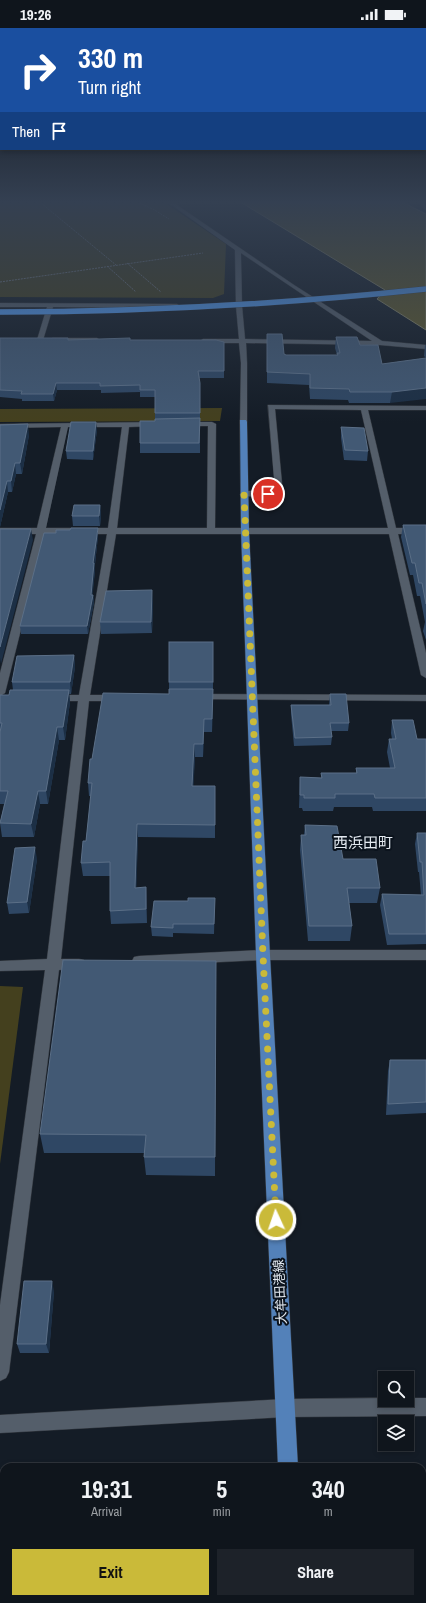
<!DOCTYPE html>
<meta charset="utf-8">
<style>
:root{--surface:#0f151c;--page:#1d2229;--text:#f1f3f6;--muted:#9b9fa3;--line:#2f343b;--accent:#caba39}
body{margin:0;font-family:"Archivo Narrow","Noto Sans JP",sans-serif;background:var(--page);color:var(--text);height:100vh;display:flex;flex-direction:column;font-size:15px;white-space:nowrap}
*{box-sizing:border-box;margin:0}
p{font-size:13px;color:var(--muted)}
.icon{flex:none;width:22px;height:22px;fill:none;stroke:currentColor;stroke-width:2;stroke-linecap:round;stroke-linejoin:round}
.map{position:relative;flex:1;overflow:hidden}
.side{position:absolute;left:0px;top:1435px;width:426px;height:140px;display:flex;flex-direction:column;background:var(--surface);border-radius:12px 12px 0 0;box-shadow:0 2px 6px #0003,0 0 0 1px var(--line)}
.side>*{flex:none}
.top-card{position:absolute;left:0px;top:0px;width:426px;height:122px;box-shadow:0 2px 6px #0003,0 0 0 1px var(--line);background:#1a4fa0;color:#fff;overflow:hidden}
.controls{position:absolute;left:378px;top:1343px;display:grid;gap:8px}
.controls a{display:grid;place-items:center;width:36px;height:36px;border-radius:0px;background:var(--surface);box-shadow:0 2px 6px #0003,0 0 0 1px var(--line);font-size:20px}
.pin{position:absolute;display:grid;place-items:center;width:34px;height:34px;color:#fff;margin:-17px;border:2px solid #fff;border-radius:50%;box-shadow:0 1px 4px #0007}
.me{position:absolute;width:44px;margin:-22px;rotate:357deg;stroke-linejoin:round;filter:drop-shadow(0 0 3px #0008)}
.turn{display:flex;align-items:center;gap:14px;height:84px;padding:0 12px;font-size:18px}
.turn .icon{width:52px;height:52px;stroke-width:2.5}
.turn b{display:block;font-size:28px;line-height:34px}
.then{display:flex;align-items:center;height:38px;padding:0 12px;background:#0003;gap:8px;font-size:15px}
.eta{display:flex;justify-content:space-evenly;align-items:center;height:68px;text-align:center}
.eta b{font-size:24px;font-weight:800;line-height:28px}
.primary-button{display:flex;gap:8px;margin-top:auto;padding:8px 12px}
.primary-button a{flex:1;height:46px;border-radius:0px;background:var(--accent);color:#111;font-size:16px;font-weight:800;line-height:46px;text-align:center}
.primary-button a+a{background:var(--page);color:var(--text)}
.status{display:flex;justify-content:space-between;align-items:center;height:28px;padding:0 20px;background:var(--surface);direction:ltr}
.status svg{height:11px;fill:currentColor}
.map>svg:first-child{display:block}
</style>
<div class="status"><b>19:26</b><svg viewBox="0 0 49 12"><path d="M0 12V9h3v3zM5 12V6h3v6zM10 12V3h3v9zM15 12V0h3v12zM26 1h20v11H26zM47 4h2v5h-2z"/></svg></div>
<div class="map">
<svg width="426" height="1575" viewBox="0 0 426 1575">
<rect width="100%" height="100%" fill="#141c26"/>
<g fill="#44401e">
<path d="M0,175H165L226,216L224,266L213,270L0,269Z"/>
<path d="M222,380L220,393L0,394V381Z"/>
<path d="M0,958L23,959L0,1136Z"/>
</g>
<path fill="#5e582c" stroke="#868467" d="M242,175H404L426,186V302L377,271L385,262Z"/>
<g fill="none" stroke-linecap="round" stroke-linejoin="round">
<defs>
<g id="minor">
<path d="M169,175H174L294,257L382,313L426,317V321L380,317L246,315L247,335V394L246,396H240L241,335L239,315H203L200,313L203,311H239L236,278L235,222ZM241,225L372,313L245,311L242,278Z"/>
<path d="M421,175H425L426,182L424,181Z"/>
<path d="M0,275L177,276L180,278L177,280L53,279L43,312L40,314L37,312L47,279H0Z"/>
<path d="M53,310H97L100,312L97,314L51,313L50,312Z"/>
<path d="M268,377L426,378V382H368L396,500H426V506H398L426,625V650L421,647L389,506H116L90,667H117L122,670L117,673H89L61,931H79L84,932L86,936L84,940L59,942L9,1344L6,1350L0,1353V1277L45,942L0,943V933L47,931L78,673H53L48,670L53,667H79L107,506H45L5,665L0,668V645L36,506H0V500H37L61,399L0,400V396L159,394V398H156L129,399L117,500H207L208,398H182V394H212L216,396L215,500H388L361,382L275,381L283,466L279,469L241,468L240,466L244,463H275ZM68,399H122L108,500H46Z"/>
<path d="M197,666L426,667V673L193,671L192,669L193,667Z"/>
<path d="M263,922H426V932H263L139,938L134,937L132,933L134,929L139,928Z"/>
<path d="M385,1370V1372H407V1370H426V1388L286,1389L0,1405V1387L286,1371Z"/>
</g>
<g id="major">
<path d="M240,392H246L247,394L249,503L270,927L298,1439H278L256,927L241,503Z"/>
<rect x="283" y="1571" width="20" height="4"/>
</g>
</defs>
<use href="#minor" stroke="#343940" stroke-width="1"/>
<use href="#major" stroke="#343940" stroke-width="1"/>
<g stroke="#787f88" stroke-width="1" stroke-dasharray="2 1" stroke-linecap="butt">
<path d="M41,175L116,237"/>
<path d="M139,175L153,181L169,191"/>
<path d="M127,235L161,264"/>
<path d="M107,238L136,264"/>
<path d="M0,254L203,225"/>
</g>
<use href="#minor" fill="#545e6a" fill-rule="evenodd"/>
<use href="#major" fill="#5381b9" fill-rule="evenodd"/>
<defs>
<path id="highway-bridge" d="M0,284C143,284 284,276 426,261"/>
</defs>
<use href="#highway-bridge" stroke="#343940" stroke-width="6" stroke-linecap="butt"/>
<use href="#highway-bridge" stroke="#5299ee" stroke-width="5.5"/>
</g>
<g fill="#2f4764">
<path d="M267,306L284,326L286,327H337L335,320L336,309L360,317L382,336L426,330L390,375H349L348,372L310,371L309,357L267,355Z"/>
<path d="M0,310L68,312H130L224,314V350H199L200,362V425H140V415L155,393V369H140V364L101,365V362H57L54,373H22V371L0,369Z"/>
<path d="M425,317H426V330L424,328Z"/>
<path d="M0,397L29,407L22,446H16L12,464H8L0,499Z"/>
<path d="M341,399L368,423L367,433L344,432L341,410Z"/>
<path d="M97,402L93,432L67,431L66,423Z"/>
<path d="M100,477L101,488L100,498H73L72,488Z"/>
<path d="M403,497H426V612L423,603L425,594L420,568H417L413,547H410L401,509Z"/>
<path d="M98,500V508L95,536V543L92,567H93L94,574L88,606H21L20,598L56,505L70,502Z"/>
<path d="M153,574L152,605L101,606L100,594Z"/>
<path d="M213,614V666L212,704H204L203,729H195L193,758H215V810L138,809L136,860L146,859L147,895L111,896L110,883V848H83L81,835L86,813L91,768H89L88,755L92,731L169,666V654Z"/>
<path d="M74,627L75,639L71,666H69L70,674L65,712H59L48,776H40L34,809H2L0,795L4,776H0V667H9L13,662L12,654Z"/>
<path d="M330,666L349,695L348,703H331L332,709L331,717L294,718L291,686V677H329Z"/>
<path d="M392,692L417,711H426V783H373L372,779H334L333,783H303L302,780H299L300,749L321,750V745H356V740H390L387,724L389,711H392L391,705Z"/>
<path d="M305,797L343,831L380,860L377,875H349L352,898L350,913H308L300,822L301,807H304Z"/>
<path d="M417,805H426V916L387,917L380,877L382,866L421,867L419,844H418L415,816Z"/>
<path d="M37,831L29,885L9,886L7,875Z"/>
<path d="M215,870L214,906L173,905V909L152,908L151,899L188,873Z"/>
<path d="M216,933L215,1148L146,1147L144,1129V1125H44L40,1106Z"/>
<path d="M390,1032H426V1085L386,1087L388,1043Z"/>
<path d="M54,1263L49,1325H20L17,1316Z"/>
<path d="M365,1571H422L426,1575H365Z"/>
</g>
<g fill="#1c2f45">
<path d="M56,355L57,362L54,373L53,366Z"/>
<path d="M426,356V371L390,375L392,364Z"/>
<path d="M96,394L97,402L93,432V423Z"/>
<path d="M28,396L29,407L22,446L20,435Z"/>
<path d="M15,435L16,446L12,464L11,453Z"/>
<path d="M7,453L8,464L0,499V482Z"/>
<path d="M100,477L101,488L100,498L99,488Z"/>
<path d="M98,500V508L95,536V543L92,574L91,567L93,535Z"/>
<path d="M31,501L33,512L1,636L0,630V619Z"/>
<path d="M152,562L153,574L152,605L151,594Z"/>
<path d="M93,567L94,574L88,606L87,598Z"/>
<path d="M74,627L75,639L71,666L70,654Z"/>
<path d="M213,661V674L212,704V691Z"/>
<path d="M69,662L70,674L65,712L63,699Z"/>
<path d="M204,691V704L203,729V716Z"/>
<path d="M57,699L59,712L48,776L46,763Z"/>
<path d="M194,716L195,729L193,771L192,758Z"/>
<path d="M38,763L40,776L34,809L31,796Z"/>
<path d="M137,796L138,809L136,873L135,860Z"/>
<path d="M35,819L37,831L29,885L27,874Z"/>
<path d="M52,1253L54,1263L49,1325L46,1316Z"/>
</g>
<g fill="#425974" stroke="#5b6f87">
<path d="M267,306H282L284,326L286,327H338L337,325H340L336,309H357L360,317H378L382,336L426,330V360L392,364H350L349,361L310,360V346L267,344Z"/>
<path d="M0,310H68V312L130,310V312H216L224,314V343H198L200,355V385H155V362H140V357L100,358V355H56L53,366H21L22,363L0,362Z"/>
<path d="M200,390L199,415H140V393H155V391Z"/>
<path d="M71,394H96L93,423H66Z"/>
<path d="M28,396L20,435H15L11,453H7L0,482V397Z"/>
<path d="M341,399L364,400L368,423L345,422Z"/>
<path d="M74,477H100L99,488H72Z"/>
<path d="M403,497H426V576L422,555H419L415,535H412Z"/>
<path d="M71,500H98L93,535H94L91,567H93L87,598H20L44,505H56V502H70Z"/>
<path d="M0,501H31L0,619Z"/>
<path d="M152,562L151,594H100L106,563Z"/>
<rect x="169" y="614" width="44" height="40"/>
<path d="M74,627L70,654H12L17,628Z"/>
<path d="M169,661H213L212,691H204L203,716H194L192,758H215V797L137,796L135,860L146,859V881L110,883V834L81,835L83,813H86L92,755H88L90,731H92L103,665L169,666Z"/>
<path d="M10,662H69L63,699H57L46,763H38L31,796L0,795L8,763H0V704L2,695H0V667H9Z"/>
<path d="M330,666H346L349,695H330L332,709L295,710L291,677H331Z"/>
<path d="M392,692H413L417,711H426V770H375L374,766H335V770H304V767H300V749L322,750L321,745H357L356,740H395L389,711H396Z"/>
<path d="M305,797L337,798L343,831H376L380,860H347L352,898H309L301,807H306Z"/>
<path d="M417,805H426V906H389L382,866L424,867L422,834H420Z"/>
<path d="M35,819L27,874L7,875L15,820Z"/>
<path d="M188,870H215L214,896H173V900L151,899L154,873H188Z"/>
<path d="M63,932L216,933L215,1129H144L146,1107L40,1106Z"/>
<path d="M390,1032H426V1074L388,1076Z"/>
<path d="M24,1253H52L46,1316H17Z"/>
<path d="M422,1512H426V1575H370L369,1571H422Z"/>
</g>
<linearGradient id="sky" x2="0" y2="1"><stop stop-color="#0b0f15"/><stop offset="0.44" stop-color="#344052"/><stop offset="1" stop-color="#344052" stop-opacity="0"/></linearGradient>
<rect width="426" height="395" fill="url(#sky)"/>
<g fill="none" stroke-linecap="round" stroke-linejoin="round">
<path stroke="#caba39" stroke-width="7" stroke-dasharray="0 12.6" d="M268,466H244L263,927L276,1192"/>
</g>
<g text-anchor="middle" dominant-baseline="central" stroke-width="4" stroke-linejoin="round" paint-order="stroke">
<g font-size="13" fill="#e3e9f0" stroke="#0b131d">
<text transform="translate(280 1264) rotate(-93)">大牟田港線</text>
</g>
<g font-size="15" fill="#e3e9f0" stroke="#0b131d">
<text x="363" y="814">西浜田町</text>
</g>
</g>
</svg>
<div class="controls">
<a><svg class="icon" aria-label="search" viewBox="0 0 24 24"><circle cx="10" cy="10" r="6"/><path d="M15 15l6 6"/></svg></a>
<a><svg class="icon" aria-label="layers" viewBox="0 0 24 24"><path d="M12 4l9 5-9 5-9-5zM3 14l9 5 9-5"/></svg></a>
</div>
<div class="pin" style="left:268px;top:466px;background:#d93025"><svg class="icon" aria-label="arrive" viewBox="0 0 24 24"><path d="M6 21V4h12l-3 4 3 4H6"/></svg></div>
<svg class="me" style="left:276px;top:1192px" viewBox="-20 -20 40 40"><circle r="17" fill="#caba39" stroke="#fff" stroke-width="3"/><path d="M0-11L8 9 0 5-8 9z" fill="#fff"/></svg>
<div class="top-card">
<div class="turn"><svg class="icon" aria-label="right" viewBox="0 0 24 24"><path d="M7 20v-9h11M14 6l5 5-5 5"/></svg><div><b>330 m</b>Turn right</div></div>
<div class="then">Then<svg class="icon" aria-label="arrive" viewBox="0 0 24 24"><path d="M6 21V4h12l-3 4 3 4H6"/></svg></div>
</div>
<section class="side">
<div class="eta">
<div><b>19:31</b><p>Arrival</p></div>
<div><b>5</b><p>min</p></div>
<div><b>340</b><p>m</p></div>
</div>
<div class="primary-button"><a>Exit</a><a>Share</a></div>
</section>
</div>
